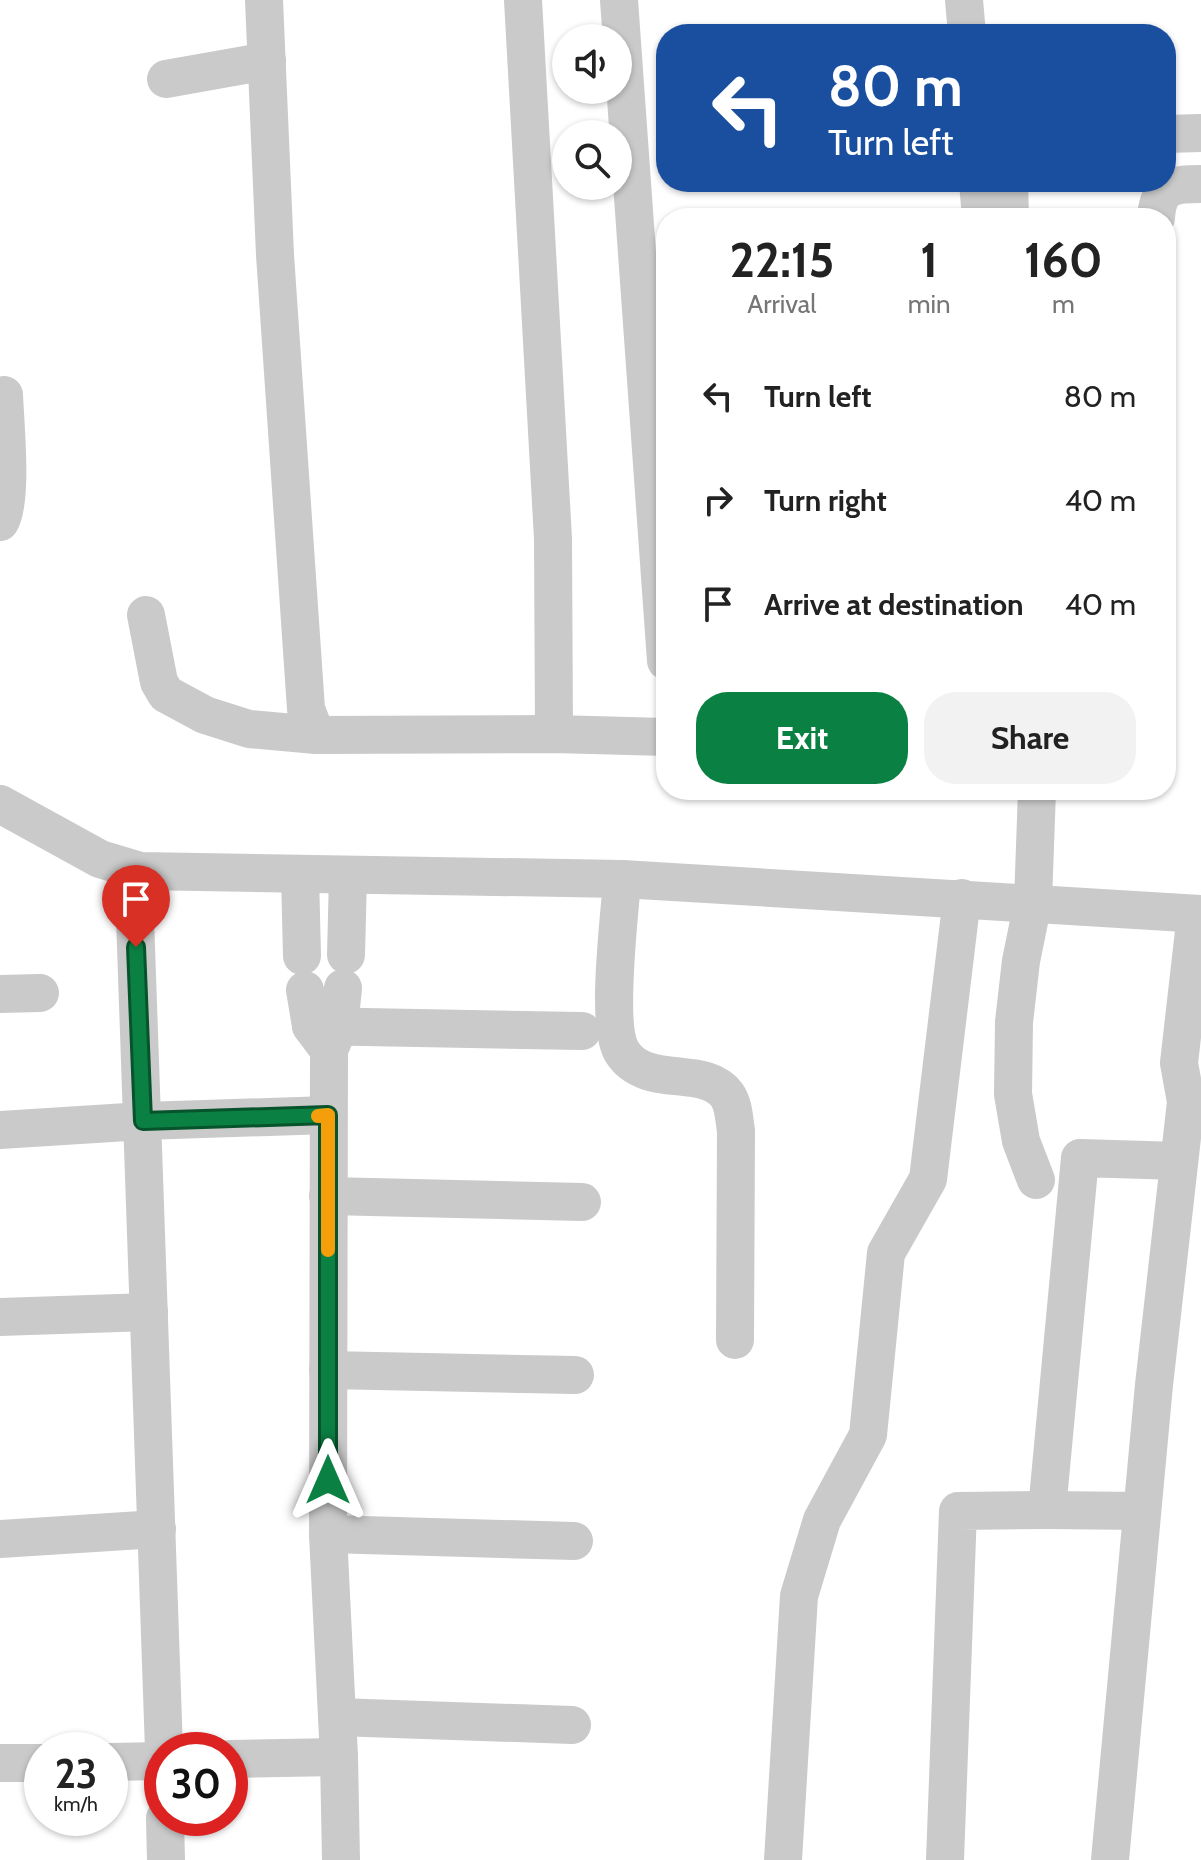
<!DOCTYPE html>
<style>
:root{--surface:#fff;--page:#f2f2f2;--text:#222;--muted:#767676;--accent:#0b8043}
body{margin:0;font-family:Cabin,sans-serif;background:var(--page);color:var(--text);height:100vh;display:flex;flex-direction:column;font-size:30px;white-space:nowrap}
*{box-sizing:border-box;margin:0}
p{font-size:26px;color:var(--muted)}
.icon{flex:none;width:44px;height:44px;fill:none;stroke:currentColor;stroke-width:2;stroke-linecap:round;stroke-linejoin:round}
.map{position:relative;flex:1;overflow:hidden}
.side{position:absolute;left:656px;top:208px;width:520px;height:592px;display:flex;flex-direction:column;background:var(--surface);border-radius:32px;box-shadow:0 2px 6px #0004}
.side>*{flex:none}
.hud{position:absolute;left:656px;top:24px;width:520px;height:168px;border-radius:32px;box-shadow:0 2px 6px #0004;background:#1a4fa0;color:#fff;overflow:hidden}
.fabs{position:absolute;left:552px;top:24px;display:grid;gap:16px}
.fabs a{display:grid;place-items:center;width:80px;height:80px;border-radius:50%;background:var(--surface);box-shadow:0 2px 6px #0004;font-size:40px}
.speed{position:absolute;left:24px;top:1732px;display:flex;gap:16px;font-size:40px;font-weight:700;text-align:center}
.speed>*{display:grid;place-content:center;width:104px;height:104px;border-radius:50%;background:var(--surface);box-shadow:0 2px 6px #0004;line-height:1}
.speed small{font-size:20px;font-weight:400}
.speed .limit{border:12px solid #d22;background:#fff;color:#111}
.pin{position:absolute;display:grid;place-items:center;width:68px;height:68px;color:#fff;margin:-82px -34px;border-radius:50% 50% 50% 0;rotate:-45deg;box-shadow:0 0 8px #0007}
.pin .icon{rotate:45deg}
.me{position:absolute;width:88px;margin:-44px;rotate:0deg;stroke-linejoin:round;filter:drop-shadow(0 0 6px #0008)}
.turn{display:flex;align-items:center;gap:28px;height:168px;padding:0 40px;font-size:36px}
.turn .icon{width:104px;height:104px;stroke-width:2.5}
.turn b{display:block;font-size:56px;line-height:68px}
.eta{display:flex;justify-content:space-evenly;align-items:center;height:136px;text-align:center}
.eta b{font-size:48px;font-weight:700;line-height:56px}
.action{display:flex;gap:16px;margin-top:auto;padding:16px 40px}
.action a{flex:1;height:92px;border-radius:32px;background:var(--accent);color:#fff;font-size:32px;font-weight:700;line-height:92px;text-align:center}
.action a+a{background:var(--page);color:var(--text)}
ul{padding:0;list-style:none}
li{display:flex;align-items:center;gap:24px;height:104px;padding:0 40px}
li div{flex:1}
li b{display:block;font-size:30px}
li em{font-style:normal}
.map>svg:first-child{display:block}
</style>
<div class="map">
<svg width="1201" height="1860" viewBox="0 0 1201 1860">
<rect width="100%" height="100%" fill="#fff"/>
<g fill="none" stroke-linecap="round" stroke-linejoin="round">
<g stroke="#cacaca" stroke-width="38">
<path d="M264,0L275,255L306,709L316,735"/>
<path d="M523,0L553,539L554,734"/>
<path d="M619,0L666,661"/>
<path d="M964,0L967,34"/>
<path d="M166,79L267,61"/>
<path d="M1166,134L1201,133"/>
<path d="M978,182L981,218"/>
<path d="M1009,182L1010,218"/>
<path d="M1156,218C1158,186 1172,184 1201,184"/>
<path d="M0,522C13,503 5,421 4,395"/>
<path d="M146,615L159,682L166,694L205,715L249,729L316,735L554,734L666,737"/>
<path d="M0,804L100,859L140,871L622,879L1201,914"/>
<path d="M300,875L302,956"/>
<path d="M622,879C620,915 605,1025 622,1052C646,1090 705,1064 727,1095C734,1105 734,1119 736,1131L735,1340"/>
<path d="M135,918L164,1750"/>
<path d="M346,955L348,876"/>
<path d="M305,990L311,1026L329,1050L339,1027L343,988"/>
<path d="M0,994L40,993"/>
<path d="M311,1026L582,1031"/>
<path d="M329,1050L328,1534L339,1757L341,1860"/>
<path d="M0,1130L143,1121L328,1115"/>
<path d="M1036,1180L1021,1141L1013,1094L1014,1022L1021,961L1033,902L1037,790"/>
<path d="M328,1196L582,1202"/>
<path d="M0,1317L149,1312"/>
<path d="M328,1370L575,1375"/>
<path d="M1142,1511L1047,1510L1080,1158L1179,1161"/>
<path d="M328,1534L574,1541"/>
<path d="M0,1539L157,1529"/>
<path d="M337,1717L572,1725"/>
<path d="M230,1759L339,1757"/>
<path d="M110,1762L162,1761"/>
<path d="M0,1763H42"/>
<path d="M165,1818L166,1860"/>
<path d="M783,1860L799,1596L822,1520L868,1435L886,1253L928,1179L962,898"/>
<path d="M945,1860L958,1511L1047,1510"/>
<path d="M1110,1860L1154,1385L1186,1102L1179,1063L1196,914"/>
</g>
</g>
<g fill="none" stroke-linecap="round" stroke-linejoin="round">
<defs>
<path id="route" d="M136,947L143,1121L328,1115V1480"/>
</defs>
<use href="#route" stroke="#07532c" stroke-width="20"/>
<use href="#route" stroke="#0b8043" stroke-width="14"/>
<path stroke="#f59e0b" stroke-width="14" d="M318,1116L328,1115V1250"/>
</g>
</svg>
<div class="fabs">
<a><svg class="icon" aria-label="sound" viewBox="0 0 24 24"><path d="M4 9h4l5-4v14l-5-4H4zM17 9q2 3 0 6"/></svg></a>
<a><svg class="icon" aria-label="search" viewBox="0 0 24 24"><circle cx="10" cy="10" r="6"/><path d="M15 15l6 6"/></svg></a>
</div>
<div class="speed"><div>23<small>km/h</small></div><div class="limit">30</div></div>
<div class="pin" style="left:136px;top:947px;background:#d93025"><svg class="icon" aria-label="arrive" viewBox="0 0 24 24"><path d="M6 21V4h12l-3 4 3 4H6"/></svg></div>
<svg class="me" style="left:328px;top:1480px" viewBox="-20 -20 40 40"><path d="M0-17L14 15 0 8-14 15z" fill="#0b8043" stroke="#fff" stroke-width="4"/></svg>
<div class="hud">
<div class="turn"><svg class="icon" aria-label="left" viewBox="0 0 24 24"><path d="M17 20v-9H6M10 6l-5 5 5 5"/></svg><div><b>80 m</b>Turn left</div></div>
</div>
<section class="side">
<div class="eta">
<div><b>22:15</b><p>Arrival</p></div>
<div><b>1</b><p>min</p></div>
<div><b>160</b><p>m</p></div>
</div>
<ul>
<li><svg class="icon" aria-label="left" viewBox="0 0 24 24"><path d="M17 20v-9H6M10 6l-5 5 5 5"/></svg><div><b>Turn left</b></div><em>80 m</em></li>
<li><svg class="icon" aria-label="right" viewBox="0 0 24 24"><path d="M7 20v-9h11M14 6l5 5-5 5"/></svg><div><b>Turn right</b></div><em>40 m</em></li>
<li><svg class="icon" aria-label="arrive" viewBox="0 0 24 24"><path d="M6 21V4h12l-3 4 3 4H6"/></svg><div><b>Arrive at destination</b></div><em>40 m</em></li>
</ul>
<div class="action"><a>Exit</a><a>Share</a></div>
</section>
</div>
